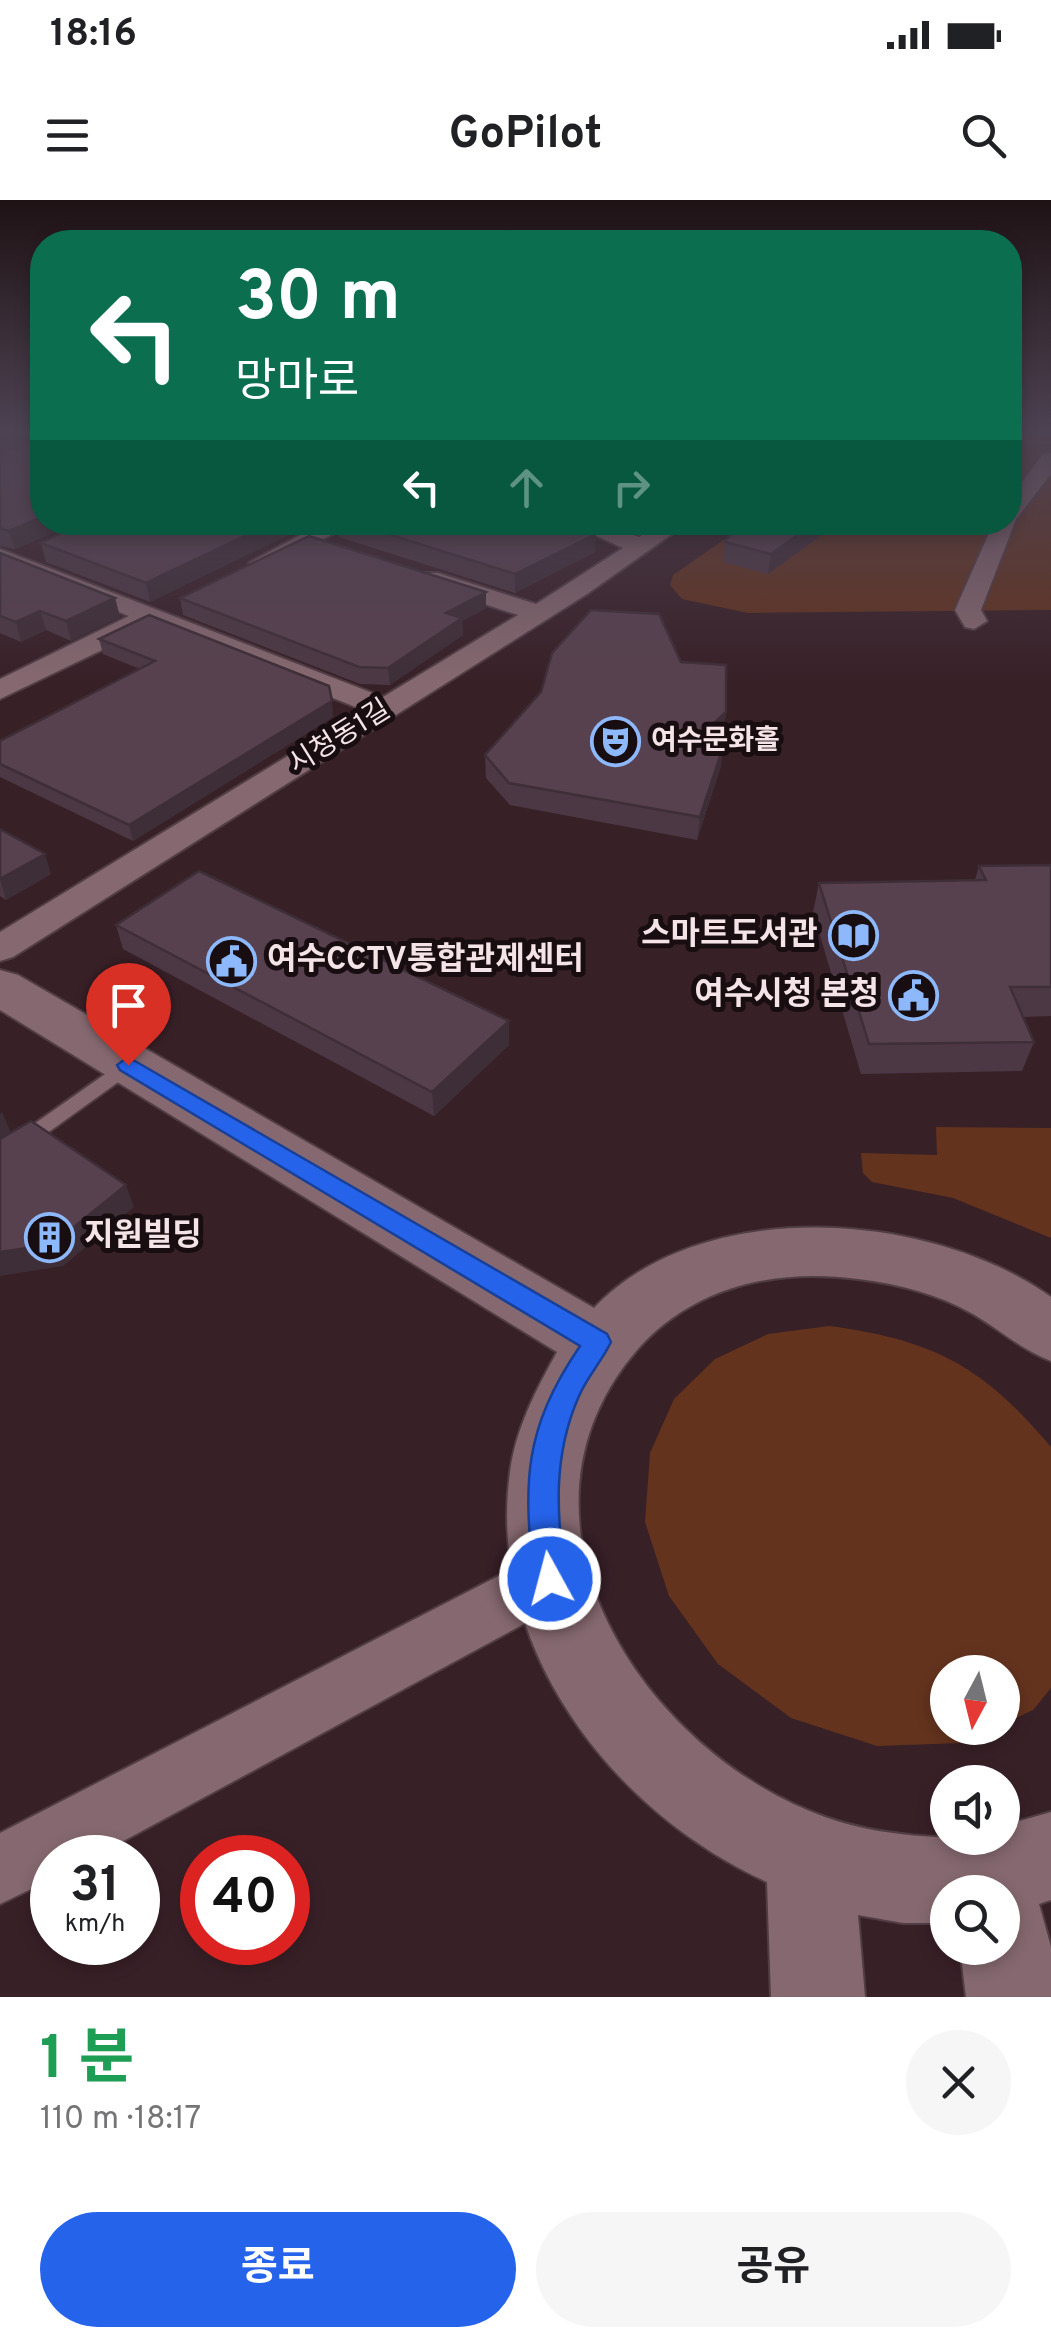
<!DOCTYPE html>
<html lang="ko">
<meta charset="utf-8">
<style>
:root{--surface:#fff;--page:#f6f6f6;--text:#202124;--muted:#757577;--accent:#2563eb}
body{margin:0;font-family:Overpass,"Noto Sans KR",sans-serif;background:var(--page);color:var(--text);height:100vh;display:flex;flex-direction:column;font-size:38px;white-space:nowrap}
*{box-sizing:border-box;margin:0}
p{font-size:32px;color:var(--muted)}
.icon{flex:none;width:55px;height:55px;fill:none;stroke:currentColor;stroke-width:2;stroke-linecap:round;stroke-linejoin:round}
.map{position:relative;height:1797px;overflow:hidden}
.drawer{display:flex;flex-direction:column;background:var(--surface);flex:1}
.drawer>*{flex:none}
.top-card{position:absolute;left:30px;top:30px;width:992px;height:305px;border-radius:40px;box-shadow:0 5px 15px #0003;background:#0b6e4f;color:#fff;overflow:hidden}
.needle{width:65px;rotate:187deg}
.buttons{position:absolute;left:930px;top:1455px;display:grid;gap:20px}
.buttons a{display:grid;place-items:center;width:90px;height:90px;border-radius:50%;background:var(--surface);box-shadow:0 5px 15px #0003;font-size:50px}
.speed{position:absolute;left:30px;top:1635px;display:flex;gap:20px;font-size:50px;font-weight:700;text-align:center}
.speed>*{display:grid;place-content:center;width:130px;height:130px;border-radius:50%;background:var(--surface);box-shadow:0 5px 15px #0003;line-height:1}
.speed small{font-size:25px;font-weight:400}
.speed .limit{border:15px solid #d22;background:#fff;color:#111}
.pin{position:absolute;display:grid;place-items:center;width:85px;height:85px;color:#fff;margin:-102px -42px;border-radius:50% 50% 50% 0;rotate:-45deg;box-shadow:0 0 10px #0007}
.pin .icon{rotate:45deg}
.me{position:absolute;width:110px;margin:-55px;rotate:353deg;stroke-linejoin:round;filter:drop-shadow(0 0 8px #0008)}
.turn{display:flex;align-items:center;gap:35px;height:210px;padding:0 40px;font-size:45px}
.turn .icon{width:130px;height:130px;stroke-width:2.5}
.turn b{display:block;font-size:70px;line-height:85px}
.lanes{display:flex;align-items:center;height:95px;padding:0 40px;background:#0003;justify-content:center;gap:50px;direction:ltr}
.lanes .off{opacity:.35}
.round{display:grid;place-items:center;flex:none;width:105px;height:105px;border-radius:52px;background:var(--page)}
.summary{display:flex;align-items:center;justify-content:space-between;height:170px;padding:0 40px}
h1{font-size:60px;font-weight:700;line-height:75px;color:#1e9e55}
.cta{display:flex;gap:20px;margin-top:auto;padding:20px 40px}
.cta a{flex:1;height:115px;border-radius:60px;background:var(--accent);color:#fff;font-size:40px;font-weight:700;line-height:115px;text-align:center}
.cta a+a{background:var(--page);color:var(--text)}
.status{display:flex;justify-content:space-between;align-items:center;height:70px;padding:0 50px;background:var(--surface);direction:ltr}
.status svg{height:28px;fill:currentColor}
header{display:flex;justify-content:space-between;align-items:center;height:130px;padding:0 40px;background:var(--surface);font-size:45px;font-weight:700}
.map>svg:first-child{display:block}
</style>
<div class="status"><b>18:16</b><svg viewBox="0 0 49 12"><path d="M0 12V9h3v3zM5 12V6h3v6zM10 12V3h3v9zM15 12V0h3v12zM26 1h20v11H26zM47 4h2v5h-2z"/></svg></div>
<header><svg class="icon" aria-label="menu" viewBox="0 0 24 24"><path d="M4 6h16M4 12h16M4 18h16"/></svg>GoPilot<svg class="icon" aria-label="search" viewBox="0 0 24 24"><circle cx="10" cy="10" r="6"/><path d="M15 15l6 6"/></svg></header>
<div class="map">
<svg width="1051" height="1797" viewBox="0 0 1051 1797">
<rect width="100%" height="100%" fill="#382027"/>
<g fill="#63331e">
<path d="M1010,232H1051V410L748,413L682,399L670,385L673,375L748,323L1010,322Z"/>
<path d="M936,927L1051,928V1038L953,998L872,982L863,973L861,953L937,955Z"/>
<path d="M829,1126C934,1140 983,1166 1051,1247V1488L1033,1510L1003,1524L1002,1472H948V1528H996L962,1543L877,1546L791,1518L718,1464L669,1396L645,1322L650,1253L674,1199L715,1159L768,1134Z"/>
</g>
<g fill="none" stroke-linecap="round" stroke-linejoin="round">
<defs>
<path id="lane" d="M128,858L138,865L135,870L0,967V948Z"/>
<g id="street">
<path d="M1051,253V274L1016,319L981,410L987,421L974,429L965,427L955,410L994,322H1010V298L1043,254Z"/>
<path d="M324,322H355L270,368H252L249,363Z"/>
<path d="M566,322H600L639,337L661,322H689L587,394L13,757L0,761V732L363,510L152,426L0,499V479L129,416L0,365V349L383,497L518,415L420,383L416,378L420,373H438L536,404L623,348Z"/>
<path d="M549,1350L570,1359L578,1379L570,1399L92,1658H52V1679L0,1704V1633Z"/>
</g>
<path id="secondary" d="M0,770L18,775L594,1108C702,994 931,1011 1051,1097V1161C1022,1150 1000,1130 973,1114C938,1094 899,1084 858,1079C777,1068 693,1086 637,1150C491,1320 643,1552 825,1617C884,1638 943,1638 1002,1638V1626L1051,1612V1700L1039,1704L1051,1747V1797H966L960,1748H1002V1692H948V1723H903L858,1715L865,1797H771L767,1682C613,1612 486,1449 510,1272C516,1228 536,1190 557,1152L0,810Z"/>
</defs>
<use href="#lane" stroke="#513d44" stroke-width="4"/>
<use href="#street" stroke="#513d44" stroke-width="4"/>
<use href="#secondary" stroke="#513d44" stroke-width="4"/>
<use href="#lane" fill="#866970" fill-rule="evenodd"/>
<use href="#street" fill="#866970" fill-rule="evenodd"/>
<use href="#secondary" fill="#866970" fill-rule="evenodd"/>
</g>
<g fill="#4c3844">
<path d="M0,232H42V322H78L15,349L0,346V254L39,241V238L0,253Z"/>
<path d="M315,322L150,402L46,362L41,343Z"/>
<path d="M337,322H595V352L515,393L339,337Z"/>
<path d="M749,322H824L822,335L768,374L723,362L725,342Z"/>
<path d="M0,353L115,398L120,417L71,441L46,430L21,442L0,433Z"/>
<path d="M180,398L486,408L462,421L463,435L390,485L360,484L183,415Z"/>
<path d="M99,439L333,517L133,641L0,577V541L140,469L103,454Z"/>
<path d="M726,512L723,535L720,538L721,566L697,640L510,605L486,578L485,555Z"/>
<path d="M0,629L51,674L6,700L0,696Z"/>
<path d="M1051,665V816L1023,817L1034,842L1022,871L861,874L813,712L819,683L975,680L979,666Z"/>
<path d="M116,725L509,821V845L434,916L123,749Z"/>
</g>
<g fill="#3e2e37">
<path d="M6,232H39L41,237L0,253V234Z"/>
<path d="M42,317V322H78L15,349L9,331Z"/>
<path d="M274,322H315L150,402L146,383Z"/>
<path d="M816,322H824L822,335L768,374L771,354Z"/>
<path d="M596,334L595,352L515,393V374Z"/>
<path d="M486,392V408L462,421L463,435L390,485L388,468L446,413Z"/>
<path d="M115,398L120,417L71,441L66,421Z"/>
<path d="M40,411L46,430L21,442L16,422Z"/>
<path d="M332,501L333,517L133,641L129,625Z"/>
<path d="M726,512L723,535L708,548L711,526Z"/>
<path d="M724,544L721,566L697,640L700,617Z"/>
<path d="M45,654L51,674L6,700L0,679Z"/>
<path d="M509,821V845L434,916L432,892Z"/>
<path d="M2,912L12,935L0,945V914Z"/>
<path d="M126,985L134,1007L63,1066L0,1076V1052Z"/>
</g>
<g fill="#58414f" stroke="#3e2e37" stroke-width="2.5">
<path d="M40,232H42V317L9,331L0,328V254L39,241Z"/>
<path d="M83,322H274L146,383L41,343Z"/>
<path d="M349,322H595L596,334L515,374Z"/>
<path d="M749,322H816L771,354L725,342L727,338Z"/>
<path d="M309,336L486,392L446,413L462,418L388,468L359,467L180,398Z"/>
<path d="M0,353L115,398L66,421L40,411L16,422L0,416Z"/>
<path d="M591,410L659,414L681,462L726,465V512L711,526L724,544L700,617L509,583L485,555L541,492L552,453Z"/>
<path d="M149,415L329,486L332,501L129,625L0,564V541L155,461L99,439Z"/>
<path d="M0,629L45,654L0,679Z"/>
<path d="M1051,665V787H1010L1034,842L869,844L819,683L986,680L979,666Z"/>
<path d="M199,671L509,821L432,892L116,725Z"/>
<path d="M31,921L126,985L53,1044L0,1052V939Z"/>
</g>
<linearGradient id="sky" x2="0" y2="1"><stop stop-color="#1f1215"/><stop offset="0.48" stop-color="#4d4252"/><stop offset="1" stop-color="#4d4252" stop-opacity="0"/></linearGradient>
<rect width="1051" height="483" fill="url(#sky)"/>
<path fill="#2563eb" stroke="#184099" stroke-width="2.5" d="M128,857L607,1134L611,1142C602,1161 587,1177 579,1196C552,1257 557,1315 565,1379L561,1390L550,1395L538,1390L534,1379C523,1282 523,1230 580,1146L120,870L117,865Z"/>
<defs>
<symbol id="theatre-ring" viewBox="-11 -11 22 22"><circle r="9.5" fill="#180d10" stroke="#8db9fc" stroke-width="1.5"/><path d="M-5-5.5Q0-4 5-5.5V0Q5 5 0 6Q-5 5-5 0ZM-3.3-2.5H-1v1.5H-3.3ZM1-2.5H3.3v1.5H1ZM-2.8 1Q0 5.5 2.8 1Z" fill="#8db9fc"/></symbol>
<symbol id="library-ring" viewBox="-11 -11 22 22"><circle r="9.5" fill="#180d10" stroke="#8db9fc" stroke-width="1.5"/><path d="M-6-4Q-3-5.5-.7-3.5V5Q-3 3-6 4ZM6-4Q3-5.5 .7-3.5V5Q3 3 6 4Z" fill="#8db9fc"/></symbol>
<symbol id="civic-ring" viewBox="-11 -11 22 22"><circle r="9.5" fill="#180d10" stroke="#8db9fc" stroke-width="1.5"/><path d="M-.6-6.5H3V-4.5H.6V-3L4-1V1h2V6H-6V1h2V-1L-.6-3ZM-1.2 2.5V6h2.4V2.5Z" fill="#8db9fc"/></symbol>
<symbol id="building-ring" viewBox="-11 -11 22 22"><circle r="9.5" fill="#180d10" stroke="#8db9fc" stroke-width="1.5"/><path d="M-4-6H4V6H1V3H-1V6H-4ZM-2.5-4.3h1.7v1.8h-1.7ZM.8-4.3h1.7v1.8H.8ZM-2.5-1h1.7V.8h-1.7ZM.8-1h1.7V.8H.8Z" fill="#8db9fc"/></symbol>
</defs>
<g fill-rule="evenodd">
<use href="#theatre-ring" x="588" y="514" width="55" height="55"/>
<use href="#library-ring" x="826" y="708" width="55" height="55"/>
<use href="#civic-ring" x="204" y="734" width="55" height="55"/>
<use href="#civic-ring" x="886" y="768" width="55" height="55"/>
<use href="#building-ring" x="22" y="1010" width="55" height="55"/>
</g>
<g text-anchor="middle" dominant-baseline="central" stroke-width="10" stroke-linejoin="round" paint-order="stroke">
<g font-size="28" fill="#f4e3e7" stroke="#180d10">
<text transform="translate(340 538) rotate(-32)">시청동1길</text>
</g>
<g font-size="28" font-weight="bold" fill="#f4e3e7" stroke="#180d10" text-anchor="start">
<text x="651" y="542">여수문화홀</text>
</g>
<g font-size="32" font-weight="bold" fill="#f4e3e7" stroke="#180d10" text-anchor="end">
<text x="818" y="736">스마트도서관</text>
<text x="267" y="761" text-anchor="start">여수CCTV통합관제센터</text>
<text x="879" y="796">여수시청 본청</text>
<text x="84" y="1037" text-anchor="start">지원빌딩</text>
</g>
</g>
</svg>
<div class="buttons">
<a><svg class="needle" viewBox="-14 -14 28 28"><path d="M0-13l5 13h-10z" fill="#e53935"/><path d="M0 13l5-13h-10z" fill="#757577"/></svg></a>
<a><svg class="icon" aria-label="sound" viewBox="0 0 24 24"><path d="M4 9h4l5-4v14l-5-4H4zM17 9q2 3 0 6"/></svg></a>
<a><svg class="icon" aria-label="search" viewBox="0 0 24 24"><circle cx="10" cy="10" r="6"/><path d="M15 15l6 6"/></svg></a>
</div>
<div class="speed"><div>31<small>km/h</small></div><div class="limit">40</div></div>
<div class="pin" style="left:128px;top:865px;background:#d93025"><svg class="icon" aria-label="arrive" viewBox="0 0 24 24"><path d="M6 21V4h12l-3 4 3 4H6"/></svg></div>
<svg class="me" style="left:550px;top:1379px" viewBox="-20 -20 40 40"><circle r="17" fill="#2563eb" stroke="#fff" stroke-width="3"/><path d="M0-11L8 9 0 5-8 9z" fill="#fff"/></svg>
<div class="top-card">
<div class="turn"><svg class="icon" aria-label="left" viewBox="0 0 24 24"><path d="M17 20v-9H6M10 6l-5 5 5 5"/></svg><div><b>30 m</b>망마로</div></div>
<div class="lanes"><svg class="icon" aria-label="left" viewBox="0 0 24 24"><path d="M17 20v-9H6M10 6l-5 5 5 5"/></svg><svg class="icon off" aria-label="ahead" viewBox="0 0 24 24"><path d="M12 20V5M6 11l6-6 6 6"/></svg><svg class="icon off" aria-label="right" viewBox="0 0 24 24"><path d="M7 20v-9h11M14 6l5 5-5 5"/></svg></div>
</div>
</div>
<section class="drawer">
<div class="summary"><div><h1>1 분</h1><p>110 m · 18:17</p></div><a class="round"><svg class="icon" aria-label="close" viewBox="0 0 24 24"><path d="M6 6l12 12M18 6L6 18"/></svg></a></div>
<div class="cta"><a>종료</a><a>공유</a></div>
</section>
